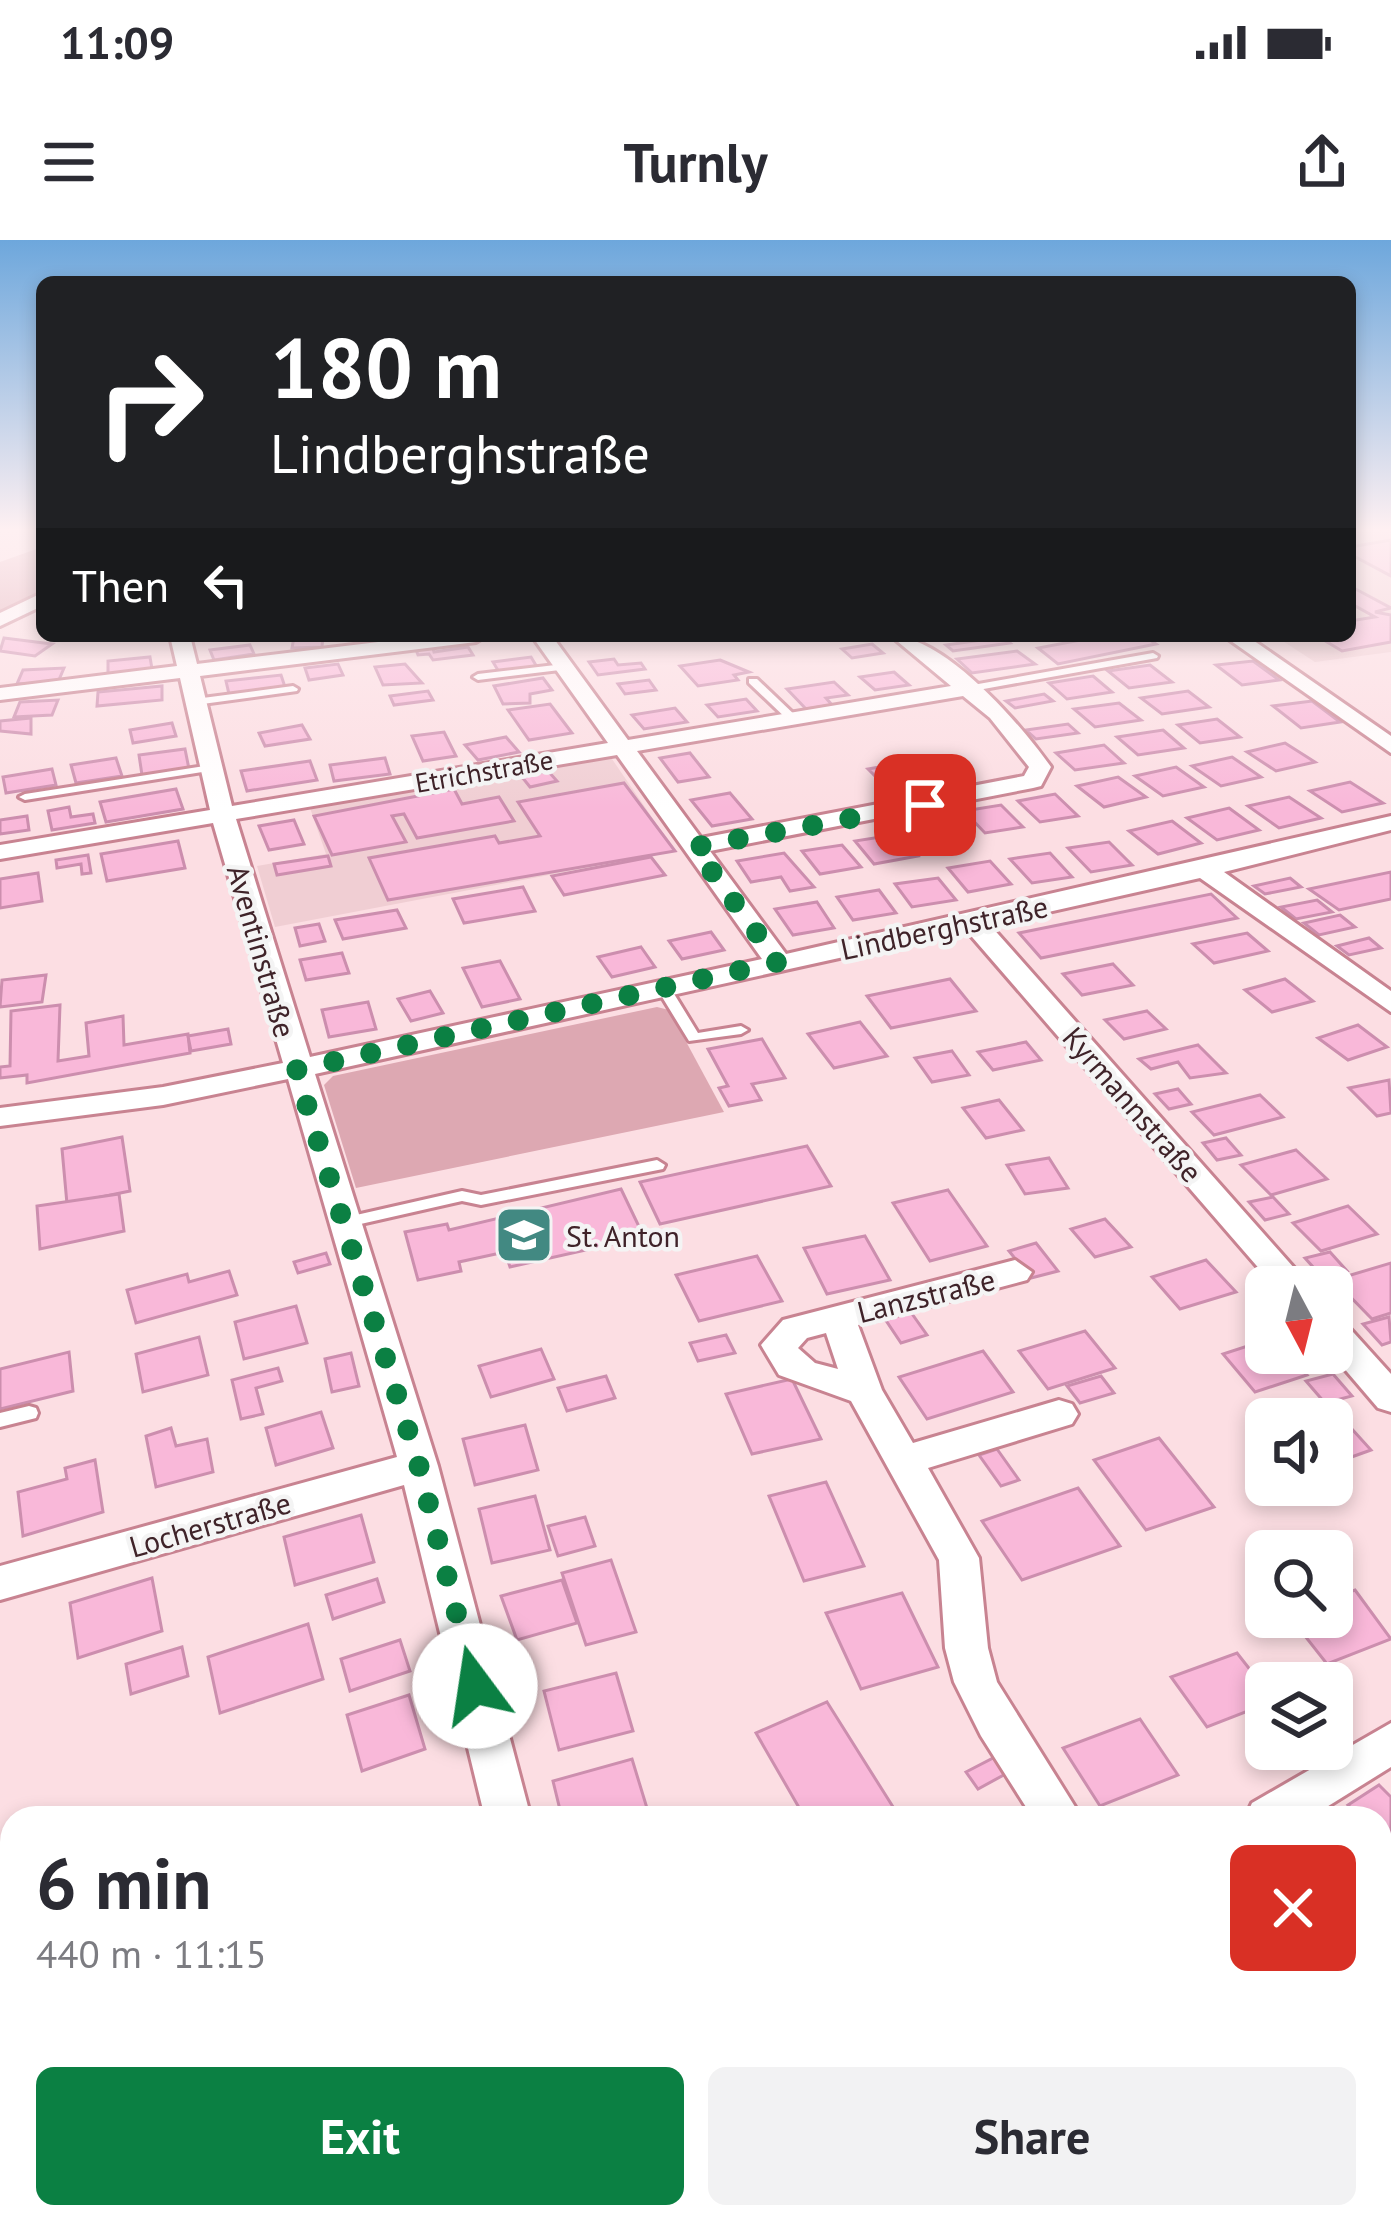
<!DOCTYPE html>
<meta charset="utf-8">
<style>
:root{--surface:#fff;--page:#f2f2f3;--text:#2b2b33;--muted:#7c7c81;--accent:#0b8043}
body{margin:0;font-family:"PT Sans",sans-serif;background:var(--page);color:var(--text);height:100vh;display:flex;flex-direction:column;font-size:45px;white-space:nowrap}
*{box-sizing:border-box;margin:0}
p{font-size:39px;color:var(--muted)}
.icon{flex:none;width:66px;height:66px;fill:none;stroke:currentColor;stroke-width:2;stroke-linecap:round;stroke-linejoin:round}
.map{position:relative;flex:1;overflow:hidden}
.drawer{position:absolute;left:0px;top:1566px;width:1392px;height:423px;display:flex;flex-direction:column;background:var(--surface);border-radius:36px 36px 0 0;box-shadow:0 6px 18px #0003}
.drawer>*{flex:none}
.hud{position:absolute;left:36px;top:36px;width:1320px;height:366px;border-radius:18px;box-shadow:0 6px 18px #0003;background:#202124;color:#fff;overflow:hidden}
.needle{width:78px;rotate:173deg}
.tools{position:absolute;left:1245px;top:1026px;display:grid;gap:24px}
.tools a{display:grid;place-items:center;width:108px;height:108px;border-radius:18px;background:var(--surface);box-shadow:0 6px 18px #0003;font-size:60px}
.pin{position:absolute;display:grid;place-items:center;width:102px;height:102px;color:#fff;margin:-51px;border-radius:24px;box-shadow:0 6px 18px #0006}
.me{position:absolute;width:132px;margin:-66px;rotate:346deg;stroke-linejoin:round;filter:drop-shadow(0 0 9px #0008)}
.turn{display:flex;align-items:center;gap:42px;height:252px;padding:0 36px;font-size:54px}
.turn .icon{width:156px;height:156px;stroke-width:2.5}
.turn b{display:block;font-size:84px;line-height:102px}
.then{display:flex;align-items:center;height:114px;padding:0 36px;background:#0003;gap:24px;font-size:45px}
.round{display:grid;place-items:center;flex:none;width:126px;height:126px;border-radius:18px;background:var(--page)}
.head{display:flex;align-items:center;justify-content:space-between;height:204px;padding:0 36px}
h1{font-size:72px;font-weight:700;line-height:90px}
.cta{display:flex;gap:24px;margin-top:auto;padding:24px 36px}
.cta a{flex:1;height:138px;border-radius:18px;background:var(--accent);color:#fff;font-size:48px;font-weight:700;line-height:138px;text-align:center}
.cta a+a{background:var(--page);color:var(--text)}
.status{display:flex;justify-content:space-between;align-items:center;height:84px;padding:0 60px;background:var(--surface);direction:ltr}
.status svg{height:33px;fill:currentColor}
header{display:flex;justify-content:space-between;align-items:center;height:156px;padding:0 36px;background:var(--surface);font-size:54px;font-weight:700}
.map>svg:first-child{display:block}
</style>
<div class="status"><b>11:09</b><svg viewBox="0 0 49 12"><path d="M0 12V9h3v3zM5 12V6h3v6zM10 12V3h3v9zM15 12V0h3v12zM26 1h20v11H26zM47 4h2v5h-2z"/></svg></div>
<header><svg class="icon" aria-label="menu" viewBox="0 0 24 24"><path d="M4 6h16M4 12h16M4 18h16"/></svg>Turnly<svg class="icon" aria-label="share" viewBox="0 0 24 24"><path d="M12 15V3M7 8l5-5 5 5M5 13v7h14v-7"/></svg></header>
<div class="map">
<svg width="1391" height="1987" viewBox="0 0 1391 1987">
<rect width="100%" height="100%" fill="#fcdee3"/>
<g fill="#f0ced3">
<path d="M1350,290H1391V412L1315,422L1275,396H1350Z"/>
<path d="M602,517L612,519L675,611L275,687L257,626L326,614L310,568Z"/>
</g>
<g fill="#dda8b2">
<path d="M42,307V356L0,374V322Z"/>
<path d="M657,767L669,770L724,872L356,948L324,845L333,836Z"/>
</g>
<g fill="#f9b8d9" stroke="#cc8eae" stroke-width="3">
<path d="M1391,300V336L1350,314V307Z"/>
<path d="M1350,346L1391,368L1375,372L1391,375V402L1342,411L1317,396H1350V381L1375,377L1350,363Z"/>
<path d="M323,396L322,407L292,408L294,397Z"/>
<path d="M1144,396L1156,404L1058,424L1038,408L1102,396Z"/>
<path d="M1003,397L1010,403L953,411L946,405Z"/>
<path d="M4,398L52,404L35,416L0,411Z"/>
<path d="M872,404L883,413L852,418L842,409Z"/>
<path d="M250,405L254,414L214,420L210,410Z"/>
<path d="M432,405L434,412L468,407L473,415L433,420L429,414L418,415L415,407Z"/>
<path d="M1017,411L1035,424L972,433L957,419Z"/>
<path d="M150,417L152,429L108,434V421Z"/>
<path d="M531,417L537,427L499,432L493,422Z"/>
<path d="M614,419L618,425L641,423L645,429L598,435L589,422Z"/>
<path d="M720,420L749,432L734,435L738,440L698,446L680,426Z"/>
<path d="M1253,421L1279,440L1242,445L1216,425Z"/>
<path d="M338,424L343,435L309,440L305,428Z"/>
<path d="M405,424L422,443L383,445L375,427Z"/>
<path d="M1150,425L1172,442L1129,448L1108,431Z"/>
<path d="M64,428L58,442L17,444L23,430Z"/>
<path d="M894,432L909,445L875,450L860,437Z"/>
<path d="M281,435L285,447L229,454L226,441Z"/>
<path d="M1093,436L1112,452L1067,459L1049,443Z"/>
<path d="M543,438L552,450L530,454V463L503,464L494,446Z"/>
<path d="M649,440L656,450L625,454L618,444Z"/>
<path d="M834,442L848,455L826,458L832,465L806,469L787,449Z"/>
<path d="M162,446V460L97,466L98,452Z"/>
<path d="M428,451L433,460L394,465L390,456Z"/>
<path d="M1188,451L1209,467L1162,474L1141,458Z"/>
<path d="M1044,454L1053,461L1015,468L1006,461Z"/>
<path d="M746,459L757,471L718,477L707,465Z"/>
<path d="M58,460L52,475L14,477L20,462Z"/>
<path d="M1312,461L1340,482L1301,488L1273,466Z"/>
<path d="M1119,463L1141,480L1095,487L1074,469Z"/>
<path d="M550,464L572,493L529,500L508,470Z"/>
<path d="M675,468L687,482L644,489L632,475Z"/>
<path d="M31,478V494L0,491V481Z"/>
<path d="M1217,479L1240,497L1200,503L1178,485Z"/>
<path d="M172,483L176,496L133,503L130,490Z"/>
<path d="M1068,484L1078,493L1036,499L1026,490Z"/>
<path d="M302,485L310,499L265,506L259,493Z"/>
<path d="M1163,490L1184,508L1138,515L1117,497Z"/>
<path d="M444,492L456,516L423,521L412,496Z"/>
<path d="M506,497L519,512L478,520L465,505Z"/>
<path d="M1285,503L1315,522L1276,531L1247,512Z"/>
<path d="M1104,505L1124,523L1075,530L1056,513Z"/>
<path d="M185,509L189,529L142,535L139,515Z"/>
<path d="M690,513L709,537L678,542L660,518Z"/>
<path d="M1232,517L1261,537L1221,546L1192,526Z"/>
<path d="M116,518L122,536L76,543L71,525Z"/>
<path d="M385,518L390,534L334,541L330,525Z"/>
<path d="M310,521L317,540L247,551L241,531Z"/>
<path d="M896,524L906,533L934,528L953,546L895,556L868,529Z"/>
<path d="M1176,527L1204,547L1163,556L1135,536Z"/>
<path d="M52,529L56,545L6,553L3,537Z"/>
<path d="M548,531L557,541L530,547L522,537Z"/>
<path d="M1118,537L1146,557L1104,567L1077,546Z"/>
<path d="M1350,542L1383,563L1342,572L1310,551Z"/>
<path d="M624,543L675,611L388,660L369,618L495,596L499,603L540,596L518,562Z"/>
<path d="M176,549L183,569L106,582L100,562Z"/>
<path d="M454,549L462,564L499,557L514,581L417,598L404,574L392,576L406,602L332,615L314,576Z"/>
<path d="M730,553L752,579L712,586L691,560Z"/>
<path d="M1055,554L1078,576L1040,582L1018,561Z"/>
<path d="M1289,557L1321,578L1279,588L1248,566Z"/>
<path d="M1001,565L1023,587L985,593L964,571Z"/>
<path d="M69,567L71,577L93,574L95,583L52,590L48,571Z"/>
<path d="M1229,568L1259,590L1217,600L1187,578Z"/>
<path d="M944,573L968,597L926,605L903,581Z"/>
<path d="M27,576L29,590L0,594V580Z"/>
<path d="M294,580L304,604L269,610L259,586Z"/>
<path d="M1172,581L1201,603L1158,614L1129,591Z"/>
<path d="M899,594L918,616L874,624L855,601Z"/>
<path d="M178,601L185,628L107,641L101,614Z"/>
<path d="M1109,602L1132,625L1091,632L1068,608Z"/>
<path d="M842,605L861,627L820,634L802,611Z"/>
<path d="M784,613L814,647L790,651L781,637L751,642L737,621Z"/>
<path d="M1050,613L1072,637L1032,643L1010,619Z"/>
<path d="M88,615L91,633L82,634L81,624L57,628L56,620Z"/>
<path d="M328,616L331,626L277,635L274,624Z"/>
<path d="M651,617L665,635L564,655L552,636Z"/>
<path d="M990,621L1011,644L968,652L948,628Z"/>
<path d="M1391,632V659L1339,670L1309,649Z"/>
<path d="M38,633L42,661L0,668V639Z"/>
<path d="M938,638L956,660L912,667L895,644Z"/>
<path d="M1290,638L1301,647L1265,654L1254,646Z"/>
<path d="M523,647L535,671L464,683L453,659Z"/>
<path d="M879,650L896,673L853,680L837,657Z"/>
<path d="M1211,654L1237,678L1041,718L1019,693Z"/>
<path d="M1317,660L1332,672L1296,679L1281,667Z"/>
<path d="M817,662L834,688L793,695L775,669Z"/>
<path d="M397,670L406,688L343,699L335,680Z"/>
<path d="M1340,675L1355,687L1319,695L1304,683Z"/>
<path d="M319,684L325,701L300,706L295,688Z"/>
<path d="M711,692L724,710L682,719L669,701Z"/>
<path d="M1247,693L1268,711L1214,723L1193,704Z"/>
<path d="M1369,698L1381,708L1349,715L1337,706Z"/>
<path d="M641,707L655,727L612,737L598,717Z"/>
<path d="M342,713L349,733L306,740L300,720Z"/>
<path d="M500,721L520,759L482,767L463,728Z"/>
<path d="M1113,724L1133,745L1082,755L1063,734Z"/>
<path d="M46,735L42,762L0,767L2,740Z"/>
<path d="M950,739L976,771L891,788L867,756Z"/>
<path d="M1285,739L1313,761L1272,772L1245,750Z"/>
<path d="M430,751L443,773L411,781L398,759Z"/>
<path d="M368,762L376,789L329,797L322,770Z"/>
<path d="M60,765L58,821L89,816L86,783L123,776L124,805L188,794L190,813L27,843V835L0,838V827L10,826L11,771Z"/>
<path d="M1147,771L1166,789L1124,799L1105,780Z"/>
<path d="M860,782L887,816L834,828L808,794Z"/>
<path d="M1358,785L1387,807L1348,820L1318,798Z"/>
<path d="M228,789L231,804L191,811L188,796Z"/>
<path d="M762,799L785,838L752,844L761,860L729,866L719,848L728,846L708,809Z"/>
<path d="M1026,802L1041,820L993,830L978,812Z"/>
<path d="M1198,805L1226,833L1190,838L1178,822L1151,829L1139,819Z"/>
<path d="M952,811L969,835L932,842L915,818Z"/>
<path d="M1389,840L1391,873L1377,876L1349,848Z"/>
<path d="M1178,849L1191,864L1169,869L1155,854Z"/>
<path d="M1260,855L1283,877L1214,895L1192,872Z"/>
<path d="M999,860L1023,890L986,898L963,868Z"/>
<path d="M122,897L130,951L67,964L62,909Z"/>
<path d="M1226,898L1241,915L1217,920L1203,903Z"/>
<path d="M807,906L831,946L660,984L640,942Z"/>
<path d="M1296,910L1327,939L1271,955L1241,925Z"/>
<path d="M1049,918L1068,948L1025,954L1007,925Z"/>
<path d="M621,949L644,997L510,1027L505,1012L459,1022L461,1031L418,1040L405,992L447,984L449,990Z"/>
<path d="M948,950L987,1006L930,1021L893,963Z"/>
<path d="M119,954L124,991L40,1009L37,966Z"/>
<path d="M1273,957L1289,974L1265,980L1249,962Z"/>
<path d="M1348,966L1377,994L1321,1011L1293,983Z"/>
<path d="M1105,979L1131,1007L1095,1017L1071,989Z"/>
<path d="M865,996L890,1040L827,1054L804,1008Z"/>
<path d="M1036,1003L1058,1031L1031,1038L1009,1011Z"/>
<path d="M1330,1012L1347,1031L1322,1037L1305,1018Z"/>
<path d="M326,1013L330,1024L298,1033L294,1022Z"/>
<path d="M757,1016L782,1061L699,1081L676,1035Z"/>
<path d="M1206,1020L1236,1052L1180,1069L1152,1037Z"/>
<path d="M1391,1023V1073L1372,1079L1334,1040Z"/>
<path d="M229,1031L237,1055L136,1083L127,1050L187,1034L189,1042Z"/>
<path d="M296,1066L307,1103L244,1119L235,1082Z"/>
<path d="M910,1071L927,1095L901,1103L885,1079Z"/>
<path d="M1389,1077L1391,1102L1382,1105L1363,1084Z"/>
<path d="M1085,1091L1115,1128L1048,1149L1019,1111Z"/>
<path d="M726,1095L735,1113L698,1121L690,1103Z"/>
<path d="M199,1097L208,1135L143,1152L136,1114Z"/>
<path d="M1266,1100V1113H1287L1307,1135L1255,1152L1223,1114Z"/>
<path d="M541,1109L554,1139L491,1157L479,1126Z"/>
<path d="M983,1111L1013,1152L927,1179L899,1137Z"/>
<path d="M69,1112L73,1151L0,1169V1129Z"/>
<path d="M351,1113L359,1146L332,1152L325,1119Z"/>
<path d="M278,1128L282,1141L256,1148L263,1174L241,1179L232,1140Z"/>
<path d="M1333,1134L1352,1156L1325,1163L1306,1141Z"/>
<path d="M606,1136L615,1158L567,1171L558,1148Z"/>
<path d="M1101,1136L1114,1153L1080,1163L1067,1146Z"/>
<path d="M792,1139L821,1199L752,1214L726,1154Z"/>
<path d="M1332,1167L1371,1210L1332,1224V1179H1297Z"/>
<path d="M321,1172L333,1208L276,1225L266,1188Z"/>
<path d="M525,1185L538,1230L475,1245L463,1199Z"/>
<path d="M171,1188L176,1206L207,1199L213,1232L156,1247L146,1196Z"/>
<path d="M1159,1198L1214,1267L1146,1290L1094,1220Z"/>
<path d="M997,1209L1019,1240L1001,1246L979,1215Z"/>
<path d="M95,1220L103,1272L23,1296L18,1252L67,1239L65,1228Z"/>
<path d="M826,1242L864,1326L804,1341L769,1256Z"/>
<path d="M1078,1248L1120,1306L1022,1340L982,1281Z"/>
<path d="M535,1256L550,1310L492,1323L479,1269Z"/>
<path d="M361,1275L374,1322L295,1345L284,1297Z"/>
<path d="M585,1277L595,1306L558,1316L548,1286Z"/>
<path d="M611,1320L636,1392L586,1405L562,1333Z"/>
<path d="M152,1338L162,1391L78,1418L70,1363Z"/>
<path d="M377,1339L384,1362L333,1379L326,1355Z"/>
<path d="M562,1340L577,1383L517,1400L501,1356Z"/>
<path d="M1355,1350L1391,1399L1327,1424L1290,1377H1332V1358Z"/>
<path d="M902,1353L938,1427L861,1449L826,1373Z"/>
<path d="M308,1384L323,1439L220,1473L208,1417Z"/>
<path d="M400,1400L410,1431L350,1451L341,1419Z"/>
<path d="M182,1407L188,1436L131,1454L126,1424Z"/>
<path d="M1237,1413L1266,1450V1464L1207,1487L1171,1437Z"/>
<path d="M616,1433L633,1491L559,1510L544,1451Z"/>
<path d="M409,1455L425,1509L362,1531L347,1475Z"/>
<path d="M827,1462L900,1578H805L756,1493Z"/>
<path d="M1140,1479L1178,1535L1100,1566L1063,1508Z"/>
<path d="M999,1515L1011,1531L978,1549L966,1532Z"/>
<path d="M632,1519L650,1578H562L553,1541Z"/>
<path d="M1379,1545L1391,1557V1609L1380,1598V1578H1361L1348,1565Z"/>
<path d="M1391,1645V1766L1380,1753V1653Z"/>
<path d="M12,1905V1948L0,1952V1909Z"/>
<path d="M1391,1956V1987H1348L1362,1977H1380V1964Z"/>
<path d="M299,1977H465L450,1987H283Z"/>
<path d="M956,1977H1018L1004,1987H962Z"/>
<path d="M1148,1977H1188L1194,1987H1132Z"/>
</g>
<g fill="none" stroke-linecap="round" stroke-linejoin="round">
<defs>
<g id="lane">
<path d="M1153,413L1158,416L1157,418L967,452L962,449L967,446Z"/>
<path d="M564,424L568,425V429L478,440L473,437L478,434Z"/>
<path d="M749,439H757L798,478V482H790L749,443Z"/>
<path d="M293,446L298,449L297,451L195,465L190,462L195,459Z"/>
<path d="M211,525L215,526V530L25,560L19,557L25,554Z"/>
<path d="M663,743L668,744L698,793L741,786L748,790L741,794L689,801L656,747Z"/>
<path d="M657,920L665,925L663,929L481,965L462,961L343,988L335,983L343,978L462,951L481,955Z"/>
<path d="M29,1166L36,1168L38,1173L36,1178L0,1187V1173Z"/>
</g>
<g id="street">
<path d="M42,353V366L0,386V373Z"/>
<path d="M170,396H190L197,424L428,396H486L476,402L200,436L232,566L608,503L532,396H552L628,500L951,446L891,396C945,396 1021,485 1051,527L1041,546L1033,548L710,611L786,714L1391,576V590L1224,632L1391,751V772L1200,638L990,685L1311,1047H1275L966,690L315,834L438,1226L531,1578H485L404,1245L0,1360V1326L397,1217L288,839L163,865L0,886V868L163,847L283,823L213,583L0,619V605L210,570L180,438L0,460V448L177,426ZM963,456L990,478L1029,527L1024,536L701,598L637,511ZM617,515L762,719L310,817L236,579Z"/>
<path d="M1224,396H1247L1391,496V513Z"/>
<path d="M1015,1020L1032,1032L1027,1040L858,1085L882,1150L913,1203L1059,1160L1072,1164L1078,1174L1072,1184L928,1228L979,1318L988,1408L997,1442L1082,1578H1033L981,1496L954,1442L945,1408L939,1320L851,1161L779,1135L761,1105L783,1080ZM826,1093L838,1129L815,1123L798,1108L807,1098Z"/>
<path d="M1332,1078L1344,1082L1391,1134V1172L1378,1168L1331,1113Z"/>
<path d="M1391,1483V1527L1309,1578H1245L1252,1563Z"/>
<path d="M587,1977H655L650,1987H583Z"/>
</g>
</defs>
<use href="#lane" stroke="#c88391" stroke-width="6"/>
<use href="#street" stroke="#c88391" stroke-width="6"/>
<use href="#lane" fill="#fff" fill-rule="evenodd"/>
<use href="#street" fill="#fff" fill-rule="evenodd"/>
</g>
<linearGradient id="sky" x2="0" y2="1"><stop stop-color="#6da7dc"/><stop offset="0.51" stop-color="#fef0f2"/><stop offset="1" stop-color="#fef0f2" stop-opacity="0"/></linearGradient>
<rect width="1391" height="568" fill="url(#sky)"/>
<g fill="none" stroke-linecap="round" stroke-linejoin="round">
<path stroke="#0b8043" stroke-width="21" stroke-dasharray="0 37.8" d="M475,1446L419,1226L296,830L778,722L694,607L925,565"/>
</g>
<defs>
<symbol id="school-square" viewBox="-11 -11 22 22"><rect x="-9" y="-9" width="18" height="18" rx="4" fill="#428982" stroke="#f4f4f4"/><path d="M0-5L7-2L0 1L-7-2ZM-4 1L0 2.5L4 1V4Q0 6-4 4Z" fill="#fff"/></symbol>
</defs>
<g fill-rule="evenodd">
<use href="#school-square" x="491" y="962" width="66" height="66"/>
</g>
<g text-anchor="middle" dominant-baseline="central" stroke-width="9" stroke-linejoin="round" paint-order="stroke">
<g font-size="27" fill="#3f2329" stroke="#f4f4f4">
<text transform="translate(484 531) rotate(-10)">Etrichstraße</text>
</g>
<g font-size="30" fill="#3f2329" stroke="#f4f4f4">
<text transform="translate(944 687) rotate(-12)">Lindberghstraße</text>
<text transform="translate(262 711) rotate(74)">Aventinstraße</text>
<text transform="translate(1133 864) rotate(49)">Kyrmannstraße</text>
<text transform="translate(926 1055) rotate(-14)">Lanzstraße</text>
<text transform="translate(210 1284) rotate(-16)">Locherstraße</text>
</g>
<g font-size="30" fill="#3f2329" stroke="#f4f4f4" text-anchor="start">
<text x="566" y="995">St. Anton</text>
</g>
</g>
</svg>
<div class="tools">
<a><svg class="needle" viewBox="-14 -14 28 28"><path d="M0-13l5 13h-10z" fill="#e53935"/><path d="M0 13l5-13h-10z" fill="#7c7c81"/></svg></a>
<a><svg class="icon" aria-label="sound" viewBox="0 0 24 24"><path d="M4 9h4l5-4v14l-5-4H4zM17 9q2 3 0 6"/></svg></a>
<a><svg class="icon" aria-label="search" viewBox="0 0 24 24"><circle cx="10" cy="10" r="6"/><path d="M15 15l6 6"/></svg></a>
<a><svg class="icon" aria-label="layers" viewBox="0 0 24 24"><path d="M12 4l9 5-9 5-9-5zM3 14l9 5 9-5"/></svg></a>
</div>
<div class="pin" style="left:925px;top:565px;background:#d93025"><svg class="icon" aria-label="arrive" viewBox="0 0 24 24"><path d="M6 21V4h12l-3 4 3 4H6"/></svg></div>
<svg class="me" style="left:475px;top:1446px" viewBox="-20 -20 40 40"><circle r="19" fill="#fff"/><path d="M0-13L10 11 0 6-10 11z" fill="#0b8043"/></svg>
<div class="hud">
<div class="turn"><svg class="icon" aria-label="right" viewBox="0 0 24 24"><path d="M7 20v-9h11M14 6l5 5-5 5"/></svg><div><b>180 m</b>Lindberghstraße</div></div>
<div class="then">Then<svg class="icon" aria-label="left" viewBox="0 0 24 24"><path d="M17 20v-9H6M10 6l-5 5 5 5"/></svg></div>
</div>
<section class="drawer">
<div class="head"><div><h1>6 min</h1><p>440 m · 11:15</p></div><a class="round" style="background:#d93025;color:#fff"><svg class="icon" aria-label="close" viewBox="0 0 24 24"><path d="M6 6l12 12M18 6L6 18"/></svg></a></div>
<div class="cta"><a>Exit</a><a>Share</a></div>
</section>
</div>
